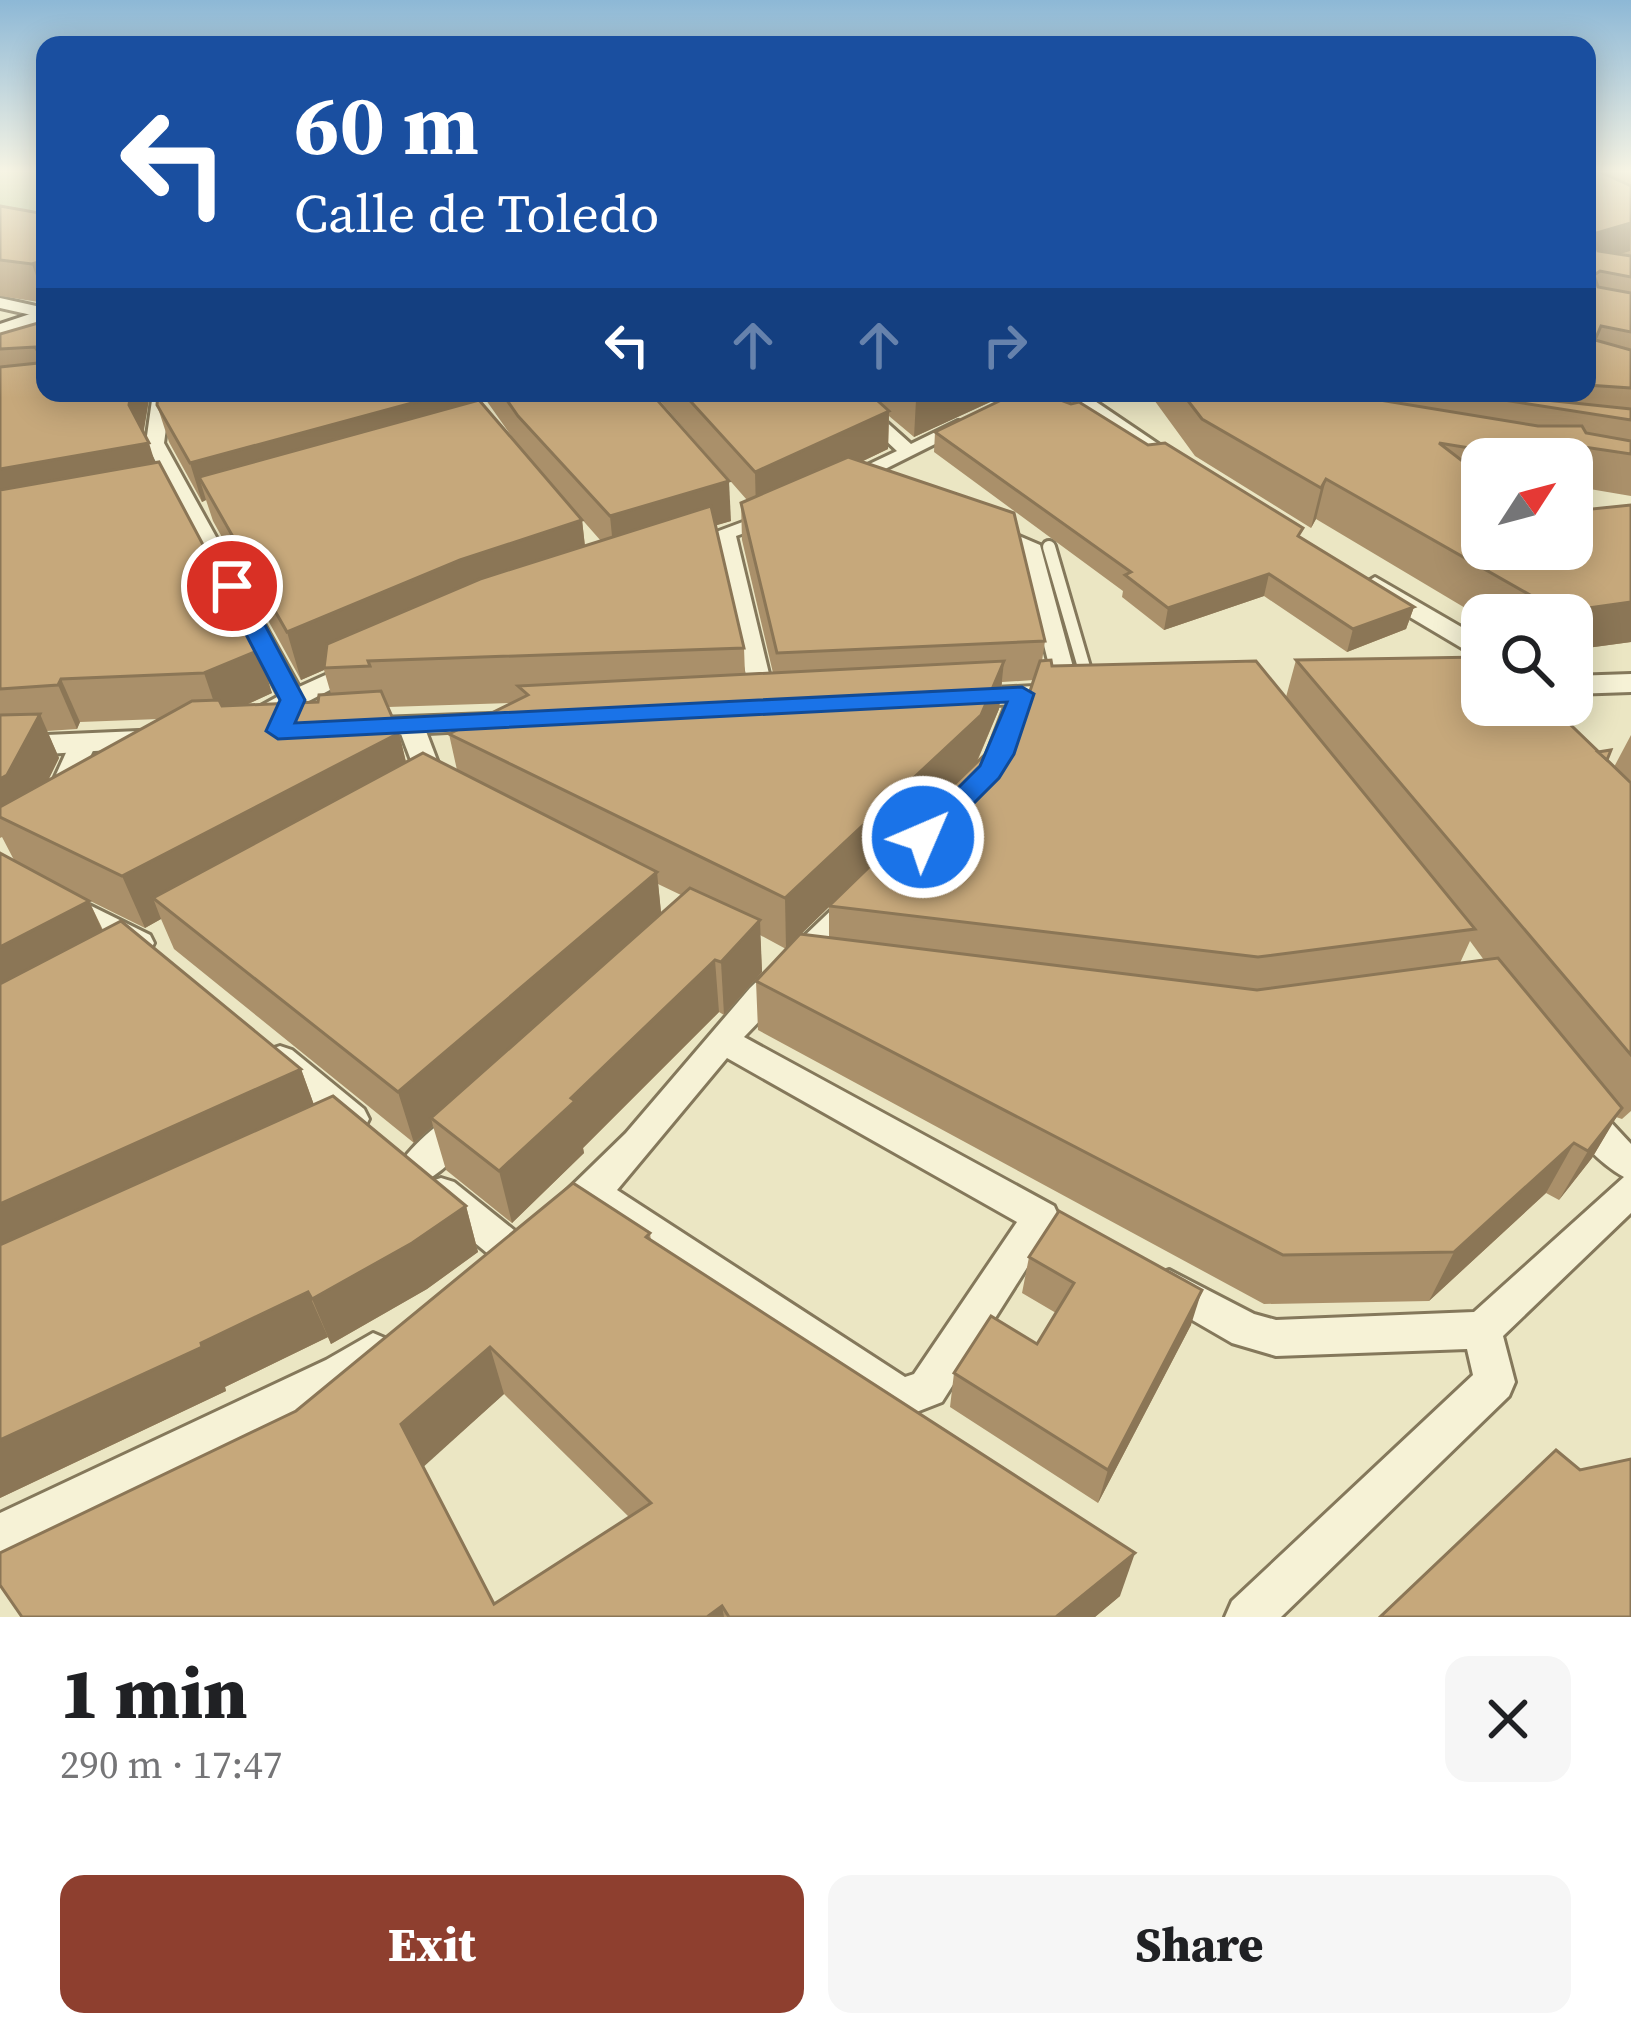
<!DOCTYPE html>
<meta charset="utf-8">
<style>
:root{--surface:#fff;--page:#f6f6f6;--text:#202124;--muted:#757577;--accent:#8e3f2f}
body{margin:0;font-family:"Source Serif 4",serif;background:var(--page);color:var(--text);height:100vh;display:flex;flex-direction:column;font-size:45px;white-space:nowrap}
*{box-sizing:border-box;margin:0}
p{font-size:39px;color:var(--muted)}
.icon{flex:none;width:66px;height:66px;fill:none;stroke:currentColor;stroke-width:2;stroke-linecap:round;stroke-linejoin:round}
.map{position:relative;height:1617px;overflow:hidden}
.drawer{display:flex;flex-direction:column;background:var(--surface);flex:1}
.drawer>*{flex:none}
.top-card{position:absolute;left:36px;top:36px;width:1560px;height:366px;border-radius:24px;box-shadow:0 6px 30px #0003;background:#1a4fa0;color:#fff;overflow:hidden}
.needle{width:78px;rotate:54deg}
.fabs{position:absolute;left:1461px;top:438px;display:grid;gap:24px}
.fabs a{display:grid;place-items:center;width:132px;height:132px;border-radius:24px;background:var(--surface);box-shadow:0 6px 30px #0003;font-size:60px}
.pin{position:absolute;display:grid;place-items:center;width:102px;height:102px;color:#fff;margin:-51px;border:6px solid #fff;border-radius:50%;box-shadow:0 3px 12px #0007}
.me{position:absolute;width:132px;margin:-66px;rotate:45deg;stroke-linejoin:round;filter:drop-shadow(0 0 9px #0008)}
.turn{display:flex;align-items:center;gap:42px;height:252px;padding:0 60px;font-size:54px}
.turn .icon{width:156px;height:156px;stroke-width:2.5}
.turn b{display:block;font-size:84px;line-height:102px}
.lanes{display:flex;align-items:center;height:114px;padding:0 60px;background:#0003;justify-content:center;gap:60px;direction:ltr}
.lanes .off{opacity:.35}
.round{display:grid;place-items:center;flex:none;width:126px;height:126px;border-radius:24px;background:var(--page)}
.head{display:flex;align-items:center;justify-content:space-between;height:204px;padding:0 60px}
h1{font-size:72px;font-weight:800;line-height:90px}
.button{display:flex;gap:24px;margin-top:auto;padding:24px 60px}
.button a{flex:1;height:138px;border-radius:24px;background:var(--accent);color:#fff;font-size:48px;font-weight:800;line-height:138px;text-align:center}
.button a+a{background:var(--page);color:var(--text)}
.map>svg:first-child{display:block}
</style>
<div class="map">
<svg width="1631" height="1617" viewBox="0 0 1631 1617">
<rect width="100%" height="100%" fill="#ebe6c3"/>
<path fill="#bac898" d="M0,171H45V230L0,220Z"/>
<g fill="none" stroke-linecap="round" stroke-linejoin="round">
<defs>
<path id="service" d="M1049,547L1088,681"/>
<g id="minor">
<path d="M0,298L45,308V318L0,308Z"/>
<path d="M153,393H171L164,443L299,687L350,664H366L370,669L303,704L293,721L284,723L273,717L251,725L239,718L279,696L146,443Z"/>
<path d="M835,393H854L911,444L958,421L973,425L847,488L840,486V478L897,451Z"/>
<path d="M775,510L785,516L782,520L736,536L777,707L765,714L753,707L717,543L686,553L676,547Z"/>
<path d="M986,522L1040,545L1080,693L1077,698L1068,700L1056,693L1020,549L979,532L976,528Z"/>
<path d="M1022,687L1034,694L1011,759L1007,765H989L985,759L1010,694Z"/>
<path d="M411,718L424,726L446,784L442,790H424L420,784L398,726Z"/>
<path d="M83,736L96,744L70,801L57,810L48,807L44,801L70,744Z"/>
<path d="M0,861L150,935L154,943L150,951H128L0,883Z"/>
<path d="M853,896L863,899L868,906L863,913L744,1037L1054,1206L1059,1217L942,1402L901,1418L594,1213L565,1232L552,1227L547,1216L552,1205L626,1133L750,988L843,899ZM727,1058L1017,1222L914,1374L905,1377L617,1190Z"/>
<path d="M280,1046L292,1050L364,1109L369,1119L364,1129L352,1133L340,1129L268,1068L264,1059L268,1050Z"/>
<path d="M1580,1098L1592,1102L1631,1144V1213L1503,1336L1515,1382L1509,1396L1281,1617H1225L1232,1601L1473,1375L1467,1349L1276,1356L1232,1343L1156,1299L1150,1287L1156,1275L1169,1270L1254,1314L1276,1320L1474,1312L1624,1177C1599,1163 1576,1138 1563,1112L1568,1102Z"/>
<path d="M465,1110L477,1114L482,1124L477,1134C457,1153 431,1192 401,1182L396,1171C407,1149 441,1118 465,1110Z"/>
<path d="M441,1178L454,1182L530,1243L536,1255L530,1267L517,1272L504,1267L428,1204L423,1193L428,1182Z"/>
<path d="M373,1333L387,1339L393,1352L387,1365L354,1388L0,1558V1513L326,1360Z"/>
</g>
<g id="tertiary">
<path d="M1058,393H1083L1179,458L1167,465L1159,463Z"/>
<path d="M1375,577L1482,639V660L1366,591L1362,585Z"/>
<path d="M1631,674V692L1572,694V676Z"/>
<path d="M1072,684L1083,687L1087,693L1083,699L956,708L941,699L956,690Z"/>
<path d="M515,713L526,716L530,722L526,728L351,737L336,728L351,719Z"/>
<path d="M162,730L173,732L178,739L173,746L0,757V737Z"/>
</g>
<path id="secondary" d="M45,309V324L0,339V324Z"/>
</defs>
<use href="#service" stroke="#84785b" stroke-width="18"/>
<use href="#minor" stroke="#84785b" stroke-width="6"/>
<use href="#tertiary" stroke="#84785b" stroke-width="6"/>
<use href="#secondary" stroke="#65593e" stroke-width="6"/>
<use href="#service" stroke="#f6f2d6" stroke-width="12"/>
<use href="#minor" fill="#f6f2d6" fill-rule="evenodd"/>
<use href="#tertiary" fill="#f6f2d6" fill-rule="evenodd"/>
<use href="#secondary" fill="#f6f2d6" fill-rule="evenodd"/>
</g>
<g fill="#aa906a" fill-rule="evenodd">
<path d="M1587,171H1631V496L1572,486V459H1482V549L1631,505V642L1572,650V615H1482V618L1316,519L1311,528L1195,456L1149,393H1587Z"/>
<path d="M0,206L45,214V303L0,296Z"/>
<path d="M45,321V393H150L143,433L155,463L272,693L246,705L318,702L331,694L324,670L301,680L213,521L206,500L202,502L169,442L157,405L471,402L517,444L481,393H651L731,521L716,525L744,648L745,674L773,673L742,540L741,503L747,500L653,393H1003L999,395V398L914,437L889,416L888,449L861,462L1045,641L1042,661L1052,666L1286,697L1296,660L1607,760L1614,767L1631,735V1111L1622,1119L1616,1117L1592,1158L1559,1200L1546,1193L1429,1301L1264,1304L758,1030L756,981L786,949L760,935L762,972L724,1015L719,1012L583,1148L584,1153L512,1223L446,1170L433,1126L414,1143L174,949L161,919L145,928L74,893L89,901L103,930L301,1069L314,1105L466,1206L478,1252L427,1289L331,1344L328,1337L225,1387L226,1391L0,1498V853L14,860L2,837L0,838V334ZM564,499L601,541L585,546L582,520ZM1034,680L1024,709L1007,733L977,762L999,709L1002,682ZM512,703L449,734L457,770L406,762L399,733L388,707ZM159,719L48,780L59,758L47,731L77,729L80,722ZM658,884L681,895L661,913ZM829,907V938L801,934ZM1470,941L1484,960L1460,963Z"/>
<path d="M935,432L1300,538L1414,607L1406,629L1347,652L1264,596L1164,630L1122,597L1123,591L934,452Z"/>
<path d="M650,1233L651,1241L1120,1596L1095,1617H22L296,1411ZM504,1394L629,1517L494,1604L423,1466Z"/>
<path d="M1029,1257L1191,1325L1098,1503L950,1407L954,1373L1037,1344L1056,1313L1022,1293Z"/>
</g>
<g fill="#8b7656">
<path d="M1631,223L1630,251L1587,264L1593,234Z"/>
<path d="M45,260V302L32,264Z"/>
<path d="M131,393H150L142,442L129,405Z"/>
<path d="M449,393H470L475,424L199,477L206,500L202,502L190,463Z"/>
<path d="M933,393H1003L999,395V398L914,437L916,400Z"/>
<path d="M889,411L888,449L756,512L755,472Z"/>
<path d="M149,443L161,482L0,511V469Z"/>
<path d="M1326,479L1316,519L1311,528L1321,488Z"/>
<path d="M729,481L731,521L614,556L610,516Z"/>
<path d="M582,520L587,565L324,668V670L301,680L287,632L460,560Z"/>
<path d="M1269,574L1264,596L1164,630L1168,608Z"/>
<path d="M1631,602V642L1572,650V615H1558L1560,612Z"/>
<path d="M1414,607L1406,629L1347,652L1353,629Z"/>
<path d="M259,650L272,693L219,717L204,673Z"/>
<path d="M1004,661L999,709L976,763L786,949L785,898Z"/>
<path d="M61,679L80,722L77,729L58,685Z"/>
<path d="M40,714L59,758L29,820L0,817V779Z"/>
<path d="M399,733L411,783L153,898L161,919L145,928L122,876Z"/>
<path d="M657,872L662,922L431,1118L433,1126L414,1143L398,1092Z"/>
<path d="M89,901L110,947L0,1007V947Z"/>
<path d="M760,920L762,972L724,1015L721,962Z"/>
<path d="M715,960L719,1012L583,1148L584,1153L512,1223L499,1171L571,1098Z"/>
<path d="M301,1069L318,1116L0,1263V1204Z"/>
<path d="M1622,1108L1592,1158L1559,1200L1588,1151Z"/>
<path d="M1574,1143L1546,1193L1429,1301L1454,1252Z"/>
<path d="M466,1206L478,1252L427,1289L331,1344L312,1299Z"/>
<path d="M1202,1290L1191,1325L1098,1503L1108,1470Z"/>
<path d="M308,1292L328,1337L225,1387L226,1391L0,1498V1440Z"/>
<path d="M490,1347L504,1394L420,1470L401,1424Z"/>
<path d="M1135,1553L1120,1596L1095,1617H1056Z"/>
<path d="M722,1606L724,1617H707Z"/>
</g>
<g fill="#c6a87b" stroke="#8b7656" stroke-width="3" fill-rule="evenodd">
<path d="M1587,171H1598L1631,186V223L1593,234L1598,251L1631,256V277L1600,271L1594,275L1598,287L1631,293V332L1601,326L1595,340L1631,350V388L1587,385Z"/>
<path d="M0,206L45,214V260L32,264L0,260Z"/>
<path d="M45,321V393H131L129,405L149,443L0,469V367L38,363L42,358L35,347L0,349V334Z"/>
<path d="M158,393H449L190,463L157,405Z"/>
<path d="M502,393H651L729,481L610,516L518,416Z"/>
<path d="M683,393H869L889,411L755,472Z"/>
<path d="M907,393H933L916,400Z"/>
<path d="M1016,393H1042L1071,404L1079,402L1148,445L1165,443L1303,528L1298,536L1414,607L1353,629L1269,574L1168,608L1125,575L1131,572L935,432Z"/>
<path d="M1182,393H1337L1538,426H1582L1586,433L1631,441V454L1537,440L1536,459L1439,443L1482,476V549H1572V511L1631,505V602L1560,612L1326,479L1321,488L1202,419Z"/>
<path d="M1459,393H1480L1631,409V420Z"/>
<path d="M479,400L582,520L460,560L287,632L199,477Z"/>
<path d="M848,457L1014,513L1045,641L777,653L741,503Z"/>
<path d="M159,462L259,650L204,673L61,679L58,685L0,689V490Z"/>
<path d="M711,506L744,648L368,661L370,666L324,668L327,644L480,579Z"/>
<path d="M1482,657V705H1550L1631,783V1055L1296,660Z"/>
<path d="M1051,660L1052,666L1256,661L1475,929L1258,957L829,906L1007,733L1024,709L1040,661Z"/>
<path d="M1004,661L981,715L785,898L449,734L528,695L518,686Z"/>
<path d="M381,691L399,733L122,876L0,817V807L192,701L219,700L222,706L318,702L319,695Z"/>
<path d="M40,714L7,775L0,779V715Z"/>
<path d="M1611,750L1607,760L1598,752Z"/>
<path d="M423,753L657,872L398,1092L153,898Z"/>
<path d="M0,853L89,901L0,947Z"/>
<path d="M690,888L760,920L721,962L715,960L571,1098L575,1101L499,1171L431,1118Z"/>
<path d="M121,921L301,1069L0,1204V984Z"/>
<path d="M800,934L1257,990L1498,958L1622,1108L1588,1151L1574,1143L1454,1252L1283,1255L756,981Z"/>
<path d="M333,1096L466,1206L412,1243L312,1299L308,1292L201,1343L202,1347L0,1440V1245Z"/>
<path d="M573,1183L650,1233L646,1237L1135,1553L1056,1617H729L722,1606L707,1617H22L0,1585V1553L296,1411ZM490,1347L651,1503L494,1604L401,1424Z"/>
<path d="M1059,1211L1202,1290L1108,1470L954,1373L991,1316L1037,1344L1074,1283L1029,1257Z"/>
<path d="M1556,1450L1580,1470L1631,1459V1617H1380Z"/>
</g>
<linearGradient id="sky" x2="0" y2="1"><stop stop-color="#8db8d6"/><stop offset="0.43" stop-color="#f6f4e4"/><stop offset="1" stop-color="#f6f4e4" stop-opacity="0"/></linearGradient>
<rect width="1631" height="398" fill="url(#sky)"/>
<path fill="#1a73e8" stroke="#114b97" stroke-width="3" d="M232,580L244,586L305,700L295,723L1022,687L1034,694L1014,754L999,778L933,844L923,847L909,837L980,766L1007,702L278,739L266,731L280,700L221,586Z"/>
</svg>
<div class="fabs">
<a><svg class="needle" viewBox="-14 -14 28 28"><path d="M0-13l5 13h-10z" fill="#e53935"/><path d="M0 13l5-13h-10z" fill="#757577"/></svg></a>
<a><svg class="icon" aria-label="search" viewBox="0 0 24 24"><circle cx="10" cy="10" r="6"/><path d="M15 15l6 6"/></svg></a>
</div>
<div class="pin" style="left:232px;top:586px;background:#d93025"><svg class="icon" aria-label="arrive" viewBox="0 0 24 24"><path d="M6 21V4h12l-3 4 3 4H6"/></svg></div>
<svg class="me" style="left:923px;top:837px" viewBox="-20 -20 40 40"><circle r="17" fill="#1a73e8" stroke="#fff" stroke-width="3"/><path d="M0-11L8 9 0 5-8 9z" fill="#fff"/></svg>
<div class="top-card">
<div class="turn"><svg class="icon" aria-label="left" viewBox="0 0 24 24"><path d="M17 20v-9H6M10 6l-5 5 5 5"/></svg><div><b>60 m</b>Calle de Toledo</div></div>
<div class="lanes"><svg class="icon" aria-label="left" viewBox="0 0 24 24"><path d="M17 20v-9H6M10 6l-5 5 5 5"/></svg><svg class="icon off" aria-label="ahead" viewBox="0 0 24 24"><path d="M12 20V5M6 11l6-6 6 6"/></svg><svg class="icon off" aria-label="ahead" viewBox="0 0 24 24"><path d="M12 20V5M6 11l6-6 6 6"/></svg><svg class="icon off" aria-label="right" viewBox="0 0 24 24"><path d="M7 20v-9h11M14 6l5 5-5 5"/></svg></div>
</div>
</div>
<section class="drawer">
<div class="head"><div><h1>1 min</h1><p>290 m · 17:47</p></div><a class="round"><svg class="icon" aria-label="close" viewBox="0 0 24 24"><path d="M6 6l12 12M18 6L6 18"/></svg></a></div>
<div class="button"><a>Exit</a><a>Share</a></div>
</section>
